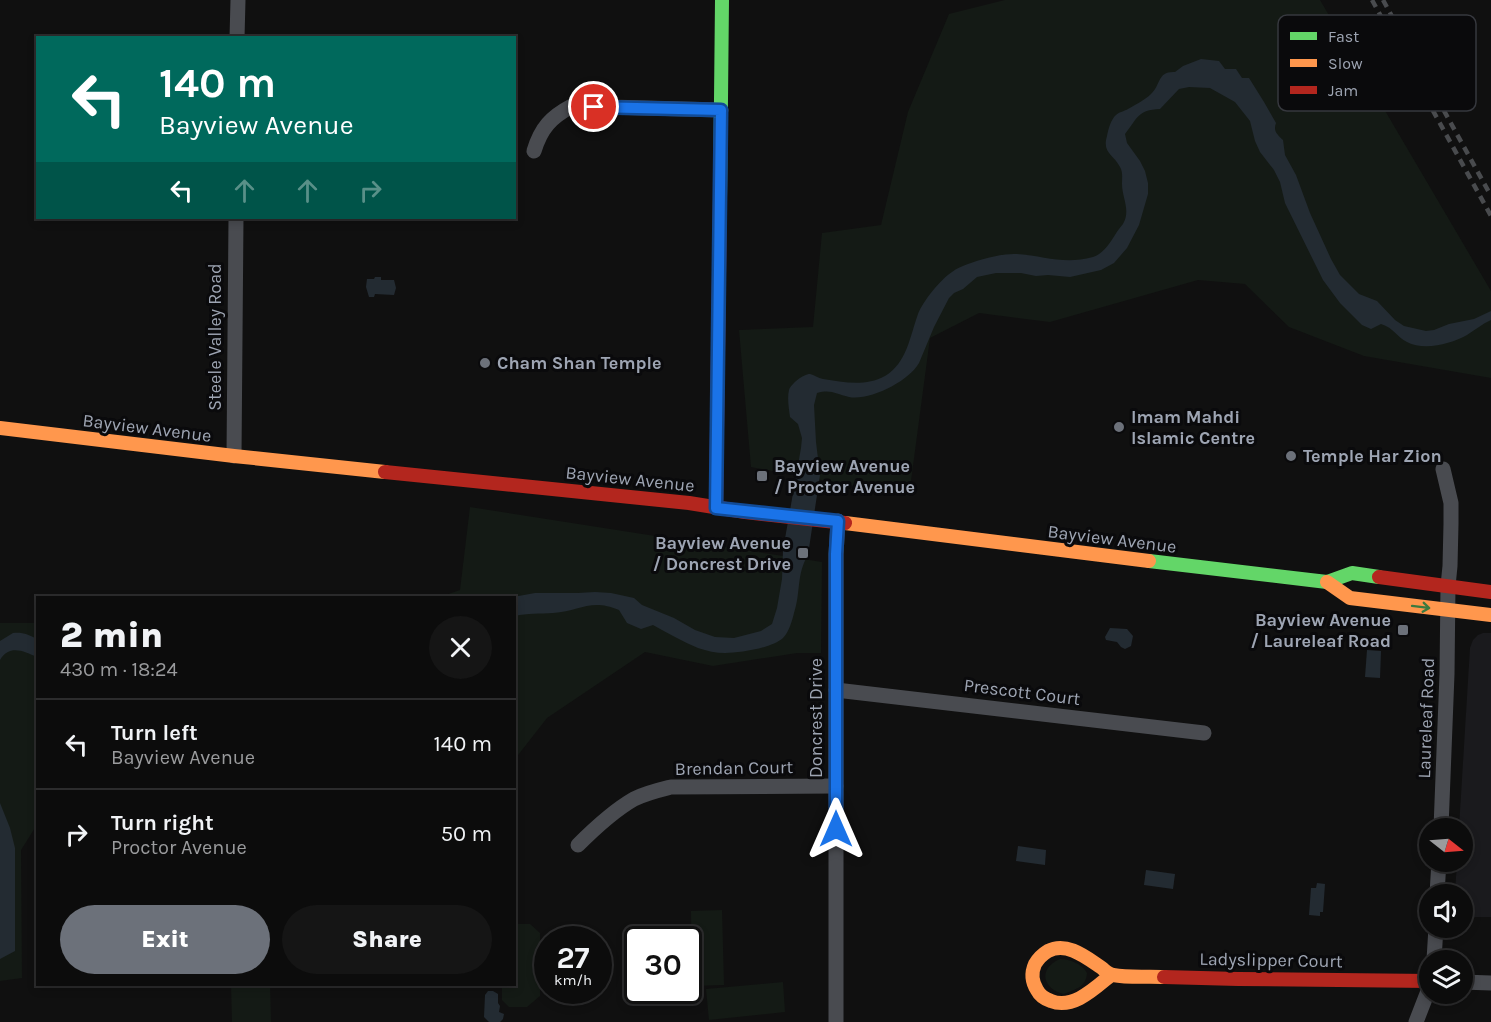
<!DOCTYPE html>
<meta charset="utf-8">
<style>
:root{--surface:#0c0c0c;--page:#151515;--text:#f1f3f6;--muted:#9a9b9d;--line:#2c2c2d;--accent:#6c717a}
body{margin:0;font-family:Karla,sans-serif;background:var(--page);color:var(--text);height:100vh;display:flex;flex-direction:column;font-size:22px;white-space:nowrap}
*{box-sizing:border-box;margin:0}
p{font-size:20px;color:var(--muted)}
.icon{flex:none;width:33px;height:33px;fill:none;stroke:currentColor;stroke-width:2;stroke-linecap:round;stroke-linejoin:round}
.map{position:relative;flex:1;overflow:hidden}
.side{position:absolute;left:36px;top:596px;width:480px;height:390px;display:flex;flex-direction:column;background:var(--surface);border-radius:0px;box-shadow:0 3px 9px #0003,0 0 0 2px var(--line)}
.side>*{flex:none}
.guide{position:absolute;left:36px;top:36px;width:480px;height:183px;border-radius:0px;box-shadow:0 3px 9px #0003,0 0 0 2px var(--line);background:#00695c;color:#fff;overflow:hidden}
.needle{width:39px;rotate:107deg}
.tools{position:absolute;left:1419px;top:818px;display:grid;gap:12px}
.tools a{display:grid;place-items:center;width:54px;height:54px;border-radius:50%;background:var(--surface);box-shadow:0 3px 9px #0003,0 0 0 2px var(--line);font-size:30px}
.speed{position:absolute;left:534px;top:926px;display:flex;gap:12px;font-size:30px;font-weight:700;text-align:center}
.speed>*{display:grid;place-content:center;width:78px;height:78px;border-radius:50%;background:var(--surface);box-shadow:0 3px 9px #0003,0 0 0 2px var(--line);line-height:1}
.speed small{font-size:15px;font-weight:400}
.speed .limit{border:3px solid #111;border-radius:9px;background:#fff;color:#111}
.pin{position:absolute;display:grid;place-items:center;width:51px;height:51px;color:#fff;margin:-26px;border:3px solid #fff;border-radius:50%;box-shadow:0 2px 6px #0007}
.me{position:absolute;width:66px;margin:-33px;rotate:0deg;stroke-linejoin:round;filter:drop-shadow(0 0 4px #0008)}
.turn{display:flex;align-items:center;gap:21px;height:126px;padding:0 24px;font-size:27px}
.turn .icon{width:78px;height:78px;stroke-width:2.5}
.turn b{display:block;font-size:42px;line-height:51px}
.lanes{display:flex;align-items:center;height:57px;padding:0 24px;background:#0003;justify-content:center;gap:30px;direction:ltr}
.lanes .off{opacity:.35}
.round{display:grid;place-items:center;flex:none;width:63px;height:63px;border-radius:32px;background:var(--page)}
.summary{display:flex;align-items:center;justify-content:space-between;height:102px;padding:0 24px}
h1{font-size:36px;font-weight:800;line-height:45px}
.primary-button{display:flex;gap:12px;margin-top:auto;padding:12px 24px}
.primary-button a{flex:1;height:69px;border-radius:36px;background:var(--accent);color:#fff;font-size:24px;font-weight:800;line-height:69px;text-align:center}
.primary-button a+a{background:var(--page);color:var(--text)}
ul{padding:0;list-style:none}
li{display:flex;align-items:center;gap:18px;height:90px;padding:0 24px;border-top:2px solid var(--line)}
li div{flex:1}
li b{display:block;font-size:22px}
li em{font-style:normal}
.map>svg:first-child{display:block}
</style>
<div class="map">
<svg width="1491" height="1022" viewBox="0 0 1491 1022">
<rect width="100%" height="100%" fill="#101010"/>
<path fill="#1a1a1d" d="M1483,633H1491V917H1463L1462,894H1455L1457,861H1462V828H1459L1470,648L1473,640L1478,635Z"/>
<g fill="#141a15">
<path d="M1005,0H1320L1491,291V378L1364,356L1289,327L1245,284L1198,280L1050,322L979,313L930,338L909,496L751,467L739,330L813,327L822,233L881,225L908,112L949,14Z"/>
<path d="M470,507L822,562L821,653H797L713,666L645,652L547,718L515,759L514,597H440L460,590Z"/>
<path d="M0,623H38V823L21,850L22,978L0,981Z"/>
<path d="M722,910L724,985L692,986L691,911Z"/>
<path d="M515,924H530L540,933V996L527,1007H509L502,1000V984H514Z"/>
<path d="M1060,959C1070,959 1082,964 1087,973C1086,987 1076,989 1064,994C1042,989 1038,968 1060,959Z"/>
<path d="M783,982L785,1012L709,1020L706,989Z"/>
<path d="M231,984H270L271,1022H232Z"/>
</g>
<g fill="#232b32">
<path d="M1201,59L1219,61L1225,69H1236L1242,78H1249L1264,102L1276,123C1273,131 1277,134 1283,140L1285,155L1296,175L1310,213L1331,259L1340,275L1359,294L1377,301L1395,320L1404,326L1426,331L1434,330L1449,324L1474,319L1491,311V320C1482,324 1475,330 1467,335C1451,344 1424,351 1407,342C1397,337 1394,328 1381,324L1371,329L1362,325L1340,303L1323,280L1285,203L1280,182L1274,170L1260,152L1255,141L1250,121L1235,102L1210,88L1189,87L1179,89L1160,109C1137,110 1138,118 1125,134L1127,143L1140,161L1145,171L1148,183V194L1139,225L1127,248L1114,263L1101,270L1070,277L1048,275L1036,276L1021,273H996L977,277L963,289L954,293L949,298L934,327L919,363C909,381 870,401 849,397C836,394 831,389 817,393L814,405L816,442L820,475L808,555C796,575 801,592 794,613C792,621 789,632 783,638C772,648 740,653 725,653C716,653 707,651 698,648C683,642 668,633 653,625L641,629L627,623L619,610C591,598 580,611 553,613C540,614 527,613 515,616L514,597H513L535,593H578L595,592L611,593L634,598L642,605L674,618L695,630L715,637L734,638L761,631L772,624L777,608L782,579L783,550L801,448L802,438L798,424L790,417C789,409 787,398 789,390C791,384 803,374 810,374C814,375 818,378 823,379C843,382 865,387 885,376C907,363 910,336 918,314C923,301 941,279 952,272C957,268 963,266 968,264C981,259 1004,253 1017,254C1045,256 1064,265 1093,257C1103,254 1110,243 1115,235C1117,231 1120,228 1123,224C1131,210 1122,198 1122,184C1122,178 1123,172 1120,167C1113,154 1102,153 1107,136C1108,130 1111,119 1116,115C1119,112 1125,111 1128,109C1135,105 1145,100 1151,94C1161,85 1157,71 1175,72L1183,66Z"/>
<path d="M375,277H381V280H394L396,288L394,295L375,294L374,297H369L366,287L367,279H374Z"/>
<path d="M1110,628L1127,629L1133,636L1131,646L1125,649L1121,647L1117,642L1106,640L1105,637Z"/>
<path d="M13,633C23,632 29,635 37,639V657C24,651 9,644 0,660V641Z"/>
<path d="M1367,650L1381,651L1380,678L1365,677Z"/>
<path d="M0,803L10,828L15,848V951L0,959Z"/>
<path d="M1018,846L1046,850L1045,865L1016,861Z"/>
<path d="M1146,870L1175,874L1173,889L1144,885Z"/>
<path d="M1317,883L1325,884L1323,912H1320V916L1309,915L1311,888H1316Z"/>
<path d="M488,991H493L498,994V1003L500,1006L499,1012L504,1014L503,1019L500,1022H489L484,1017L485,995Z"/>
</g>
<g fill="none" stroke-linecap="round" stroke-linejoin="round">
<g stroke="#494b50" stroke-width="15">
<path d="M237,38L238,0"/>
<path d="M534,151C541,128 551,117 572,106L721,110"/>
<path d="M234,456L236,218"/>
<path d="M836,690L1204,733"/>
<path d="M1441,828L1447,674L1448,586L1450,566L1451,524V503L1443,469"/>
<path d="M578,845C595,828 613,811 634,799C646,793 659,790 671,787L836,786"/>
<path d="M1437,894L1439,861"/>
<path d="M1434,960L1436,927"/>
<path d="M1462,982L1491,983"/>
<path d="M836,1022V554L838,521"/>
<path d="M1416,1022L1430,986"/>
</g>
<g stroke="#63d668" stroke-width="14">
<path d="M720,198L722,0"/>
<path d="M1149,561L1327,582L1352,573L1379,577"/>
</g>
<g stroke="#ff974d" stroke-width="14">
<path d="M0,428L234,456L385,472"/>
<path d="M845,523L1149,561"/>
<path d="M1327,582L1350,598L1491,615"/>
<path d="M1111,975C1095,988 1073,1010 1051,1001C1045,999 1040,996 1037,990C1032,982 1031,973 1035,964C1038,959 1043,954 1048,951C1067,941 1087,958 1102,968C1105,971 1109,974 1113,975C1129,978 1148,976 1164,977"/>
</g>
<g stroke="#b3261e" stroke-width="14">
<path d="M385,472L689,503L745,512L845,523"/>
<path d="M716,508L720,198"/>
<path d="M1379,577L1491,592"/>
<path d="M1164,977L1238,979L1430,981"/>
</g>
<g stroke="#494b4e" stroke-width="4.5" stroke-dasharray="8 6" stroke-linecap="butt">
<path d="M1372,0L1491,216"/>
<path d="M1383,0L1491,196"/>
</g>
</g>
<defs><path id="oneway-shaft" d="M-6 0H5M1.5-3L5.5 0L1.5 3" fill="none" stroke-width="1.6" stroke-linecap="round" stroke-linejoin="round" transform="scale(1.5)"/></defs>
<use stroke="#3b7a3f" href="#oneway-shaft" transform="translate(1421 607) rotate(7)"/>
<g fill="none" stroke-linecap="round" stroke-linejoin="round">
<defs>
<path id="route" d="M594,107L721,110L716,508L838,521L836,554V829"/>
</defs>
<use href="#route" stroke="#114b97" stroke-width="15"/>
<use href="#route" stroke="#1a73e8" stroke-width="10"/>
</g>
<g fill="#6c717a" stroke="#0a0a0c" stroke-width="2">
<circle cx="485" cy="363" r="6"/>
<circle cx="1119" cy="427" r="6"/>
<circle cx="1291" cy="456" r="6"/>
<rect x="756" y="470" width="12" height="12" rx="3"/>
<rect x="797" y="547" width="12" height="12" rx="3"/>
<rect x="1397" y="624" width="12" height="12" rx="3"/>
</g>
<g text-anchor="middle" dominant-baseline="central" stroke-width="6" stroke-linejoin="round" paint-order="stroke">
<g font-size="18" fill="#9ea5b3" stroke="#0a0a0c">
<text transform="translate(215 337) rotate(-90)">Steele Valley Road</text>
<text transform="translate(147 428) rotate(7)">Bayview Avenue</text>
<text transform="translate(630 479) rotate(6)">Bayview Avenue</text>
<text transform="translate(1112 539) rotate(7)">Bayview Avenue</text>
<text transform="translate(1022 692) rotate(7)">Prescott Court</text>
<text transform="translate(816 718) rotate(-90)">Doncrest Drive</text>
<text transform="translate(1426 718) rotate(-88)">Laureleaf Road</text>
<text transform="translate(734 768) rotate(-1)">Brendan Court</text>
<text transform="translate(1271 960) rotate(1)">Ladyslipper Court</text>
</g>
<g font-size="18" font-weight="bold" fill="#9ea5b3" stroke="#0a0a0c" text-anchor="start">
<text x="497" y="363">Cham Shan Temple</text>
<text x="1131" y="417">Imam Mahdi<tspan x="1131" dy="21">Islamic Centre</tspan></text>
<text x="1303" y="456">Temple Har Zion</text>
<text x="774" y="466">Bayview Avenue<tspan x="774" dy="21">/ Proctor Avenue</tspan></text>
<text x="791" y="543" text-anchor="end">Bayview Avenue<tspan x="791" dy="21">/ Doncrest Drive</tspan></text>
<text x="1391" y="620" text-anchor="end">Bayview Avenue<tspan x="1391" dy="21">/ Laureleaf Road</tspan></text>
</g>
</g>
<rect x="1278" y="15" width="198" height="96" rx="9" fill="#0a0a0c" stroke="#36383e" stroke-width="1.5"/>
<rect x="1290" y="32" width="27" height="8" fill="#63d668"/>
<rect x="1290" y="59" width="27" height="8" fill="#ff974d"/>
<rect x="1290" y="86" width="27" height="8" fill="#b3261e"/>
<g font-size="16" fill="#9ea5b3">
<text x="1328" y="42">Fast</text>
<text x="1328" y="69">Slow</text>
<text x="1328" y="96">Jam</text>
</g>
</svg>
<div class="tools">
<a><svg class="needle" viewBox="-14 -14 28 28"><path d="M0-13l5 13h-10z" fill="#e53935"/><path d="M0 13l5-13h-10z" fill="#9a9b9d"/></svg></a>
<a><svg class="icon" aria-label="sound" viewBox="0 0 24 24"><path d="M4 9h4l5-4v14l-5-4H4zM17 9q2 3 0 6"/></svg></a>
<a><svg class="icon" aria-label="layers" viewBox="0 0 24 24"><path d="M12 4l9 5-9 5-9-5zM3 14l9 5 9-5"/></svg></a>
</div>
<div class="speed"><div>27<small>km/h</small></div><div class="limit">30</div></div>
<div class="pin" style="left:594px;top:107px;background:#d93025"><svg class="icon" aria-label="arrive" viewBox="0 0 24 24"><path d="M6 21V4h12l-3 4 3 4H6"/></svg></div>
<svg class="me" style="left:836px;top:829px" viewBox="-20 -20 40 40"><path d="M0-17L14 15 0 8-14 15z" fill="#1a73e8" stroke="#fff" stroke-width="4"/></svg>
<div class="guide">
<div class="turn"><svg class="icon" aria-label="left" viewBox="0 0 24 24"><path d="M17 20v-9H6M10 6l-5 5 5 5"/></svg><div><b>140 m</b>Bayview Avenue</div></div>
<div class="lanes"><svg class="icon" aria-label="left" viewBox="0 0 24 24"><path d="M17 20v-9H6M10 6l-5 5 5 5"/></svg><svg class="icon off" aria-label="ahead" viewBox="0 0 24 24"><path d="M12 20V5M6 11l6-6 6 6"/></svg><svg class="icon off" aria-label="ahead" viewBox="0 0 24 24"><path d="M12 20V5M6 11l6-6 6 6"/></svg><svg class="icon off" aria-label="right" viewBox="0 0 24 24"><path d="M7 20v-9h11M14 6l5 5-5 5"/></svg></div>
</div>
<section class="side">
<div class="summary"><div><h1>2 min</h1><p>430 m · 18:24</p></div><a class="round"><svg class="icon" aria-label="close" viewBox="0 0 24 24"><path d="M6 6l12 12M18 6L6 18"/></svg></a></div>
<ul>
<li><svg class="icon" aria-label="left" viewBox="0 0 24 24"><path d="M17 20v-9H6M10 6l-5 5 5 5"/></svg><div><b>Turn left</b><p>Bayview Avenue</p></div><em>140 m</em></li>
<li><svg class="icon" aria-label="right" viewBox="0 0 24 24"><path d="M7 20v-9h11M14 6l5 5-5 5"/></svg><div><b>Turn right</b><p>Proctor Avenue</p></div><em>50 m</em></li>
</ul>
<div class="primary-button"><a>Exit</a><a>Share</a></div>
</section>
</div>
